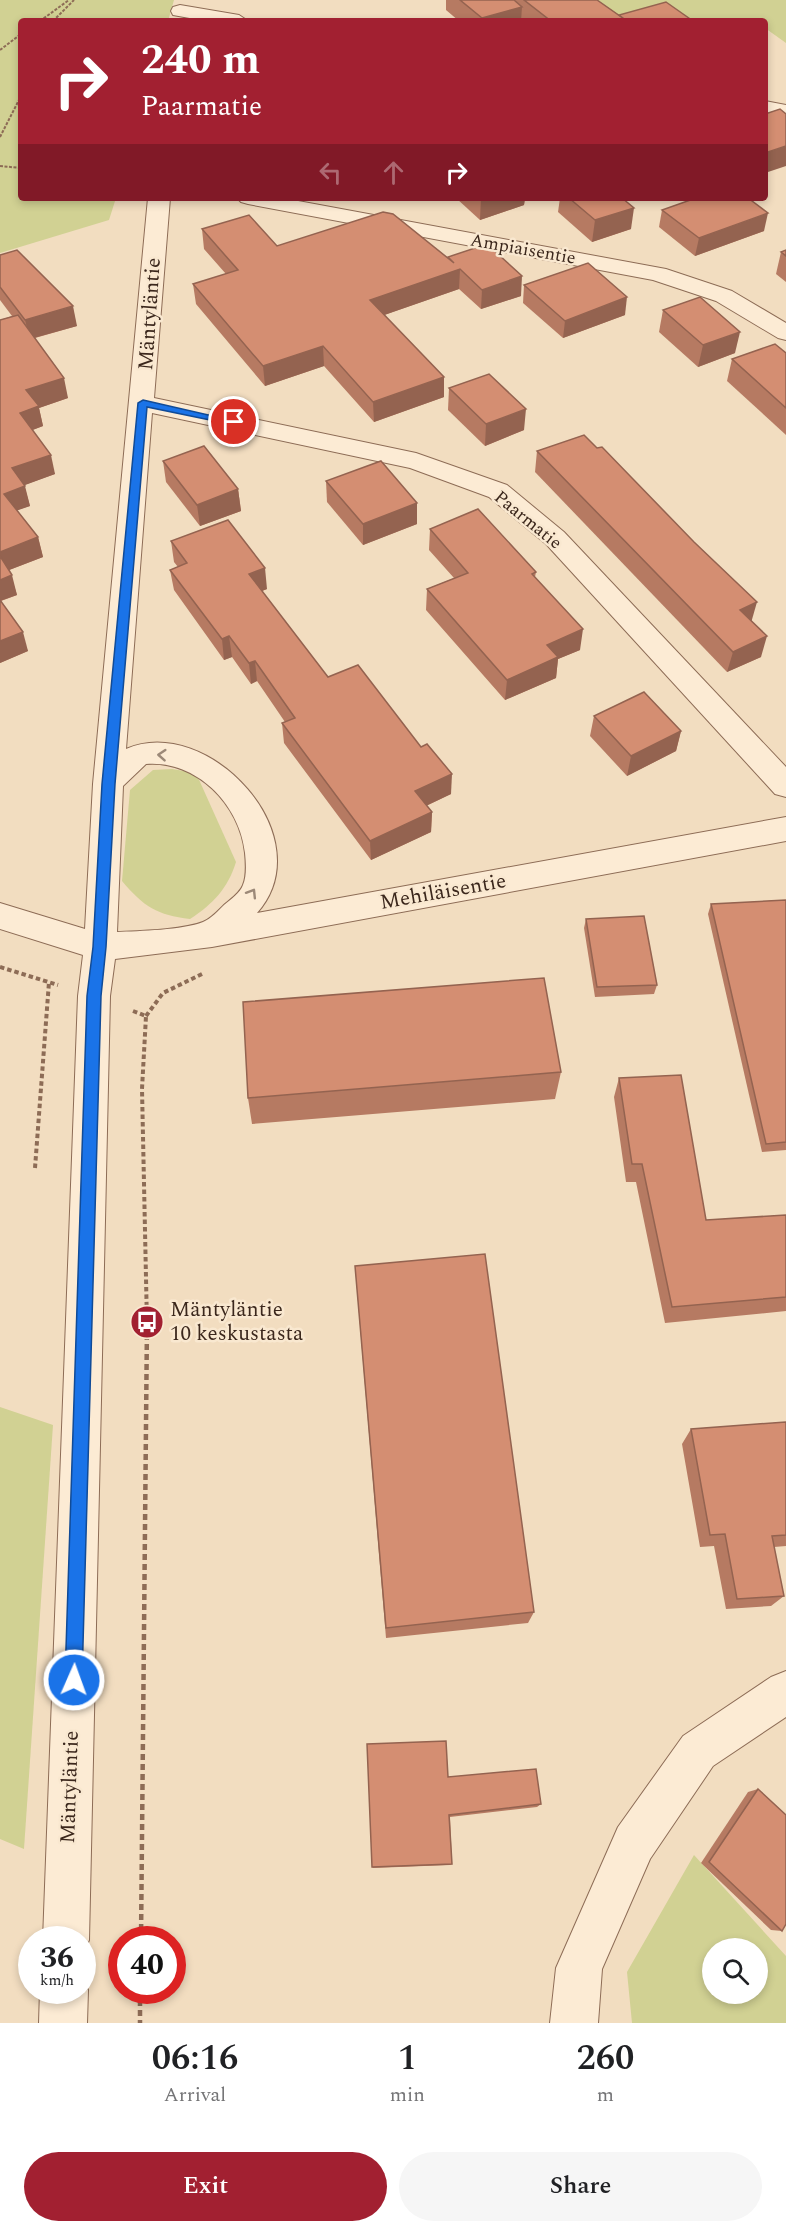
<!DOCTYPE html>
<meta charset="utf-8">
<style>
:root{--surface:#fff;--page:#f6f6f6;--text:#202124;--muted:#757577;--accent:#a22031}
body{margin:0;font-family:Spectral,serif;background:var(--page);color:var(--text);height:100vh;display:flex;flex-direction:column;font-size:22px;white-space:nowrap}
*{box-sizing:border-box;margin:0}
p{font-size:20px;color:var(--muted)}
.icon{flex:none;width:33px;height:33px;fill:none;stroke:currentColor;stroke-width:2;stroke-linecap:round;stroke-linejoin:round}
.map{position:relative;height:2023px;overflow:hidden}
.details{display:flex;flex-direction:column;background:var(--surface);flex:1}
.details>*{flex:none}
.top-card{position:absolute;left:18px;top:18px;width:750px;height:183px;border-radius:6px;box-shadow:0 3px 9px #0003;background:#a22031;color:#fff;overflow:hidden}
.tools{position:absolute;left:702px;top:1938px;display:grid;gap:12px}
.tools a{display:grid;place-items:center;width:66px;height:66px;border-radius:50%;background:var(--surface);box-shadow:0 3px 9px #0003;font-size:30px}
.speed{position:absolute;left:18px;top:1926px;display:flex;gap:12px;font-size:30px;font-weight:700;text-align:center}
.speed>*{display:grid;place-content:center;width:78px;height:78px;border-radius:50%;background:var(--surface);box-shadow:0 3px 9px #0003;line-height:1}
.speed small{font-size:15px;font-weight:400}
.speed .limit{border:9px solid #d22;background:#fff;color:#111}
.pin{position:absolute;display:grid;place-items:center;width:51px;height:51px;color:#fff;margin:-26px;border:3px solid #fff;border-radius:50%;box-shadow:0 2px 6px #0007}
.me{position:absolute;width:66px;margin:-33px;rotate:2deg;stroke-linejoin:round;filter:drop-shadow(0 0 4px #0008)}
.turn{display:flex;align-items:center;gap:21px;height:126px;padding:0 24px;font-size:27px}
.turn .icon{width:78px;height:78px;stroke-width:2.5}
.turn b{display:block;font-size:42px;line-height:51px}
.lanes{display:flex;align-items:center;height:57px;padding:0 24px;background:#0003;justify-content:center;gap:30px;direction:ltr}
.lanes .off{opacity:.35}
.eta{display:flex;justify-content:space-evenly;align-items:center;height:102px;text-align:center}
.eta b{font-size:36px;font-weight:600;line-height:42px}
.primary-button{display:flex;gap:12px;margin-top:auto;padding:12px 24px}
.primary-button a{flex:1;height:69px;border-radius:36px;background:var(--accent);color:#fff;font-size:24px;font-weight:600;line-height:69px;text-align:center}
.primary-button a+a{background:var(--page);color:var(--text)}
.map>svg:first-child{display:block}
</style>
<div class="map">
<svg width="786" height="2023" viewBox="0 0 786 2023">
<rect width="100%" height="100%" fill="#f2ddc0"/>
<g fill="#d1d193" fill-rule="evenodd">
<path d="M0,0H174L168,21H21V198H116L109,220L0,253Z"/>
<path d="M573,0H786V43L765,28V21H618Z"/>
<path d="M172,769L196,773L236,862C228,888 213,904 190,919C157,915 144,907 122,881L130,790L153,770Z"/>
<path d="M0,1407L53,1425L24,1849L0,1839Z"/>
<path d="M694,1855L786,1956V2023H632L627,1972ZM712,1948H758V1994H712Z"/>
</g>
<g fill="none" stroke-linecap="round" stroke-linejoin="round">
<defs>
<g id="minor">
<path d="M180,5L239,15L248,21H206L173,15L171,11L173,7Z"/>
<path d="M765,101L786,105V117L765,113Z"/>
<path d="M148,198H170L154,398L416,453L507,485L564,532L786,767V797L775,794L546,544L489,497L410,468L152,413L126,749C208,713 324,837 257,913L786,817V841L212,947L115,959L110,996L89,1940L82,1956V1940H43L78,996L83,955L0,929V903L85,929L93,784ZM146,764C197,760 240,805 245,853C246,863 247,876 243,885C240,893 231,899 224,905C219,910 211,919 203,922C183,930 139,931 117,932L123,786Z"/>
<path d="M237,198H282L666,269L732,291L786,323V340L778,338L716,301L653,280L248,204L241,202Z"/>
<path d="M786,1671V1717L713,1766L650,1859L602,1969L598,2023H550L556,1968L618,1827L683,1736L771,1677Z"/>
<path d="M82,1978L88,1990L87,2023H39L40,1990H82Z"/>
</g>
</defs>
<use href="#minor" stroke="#8d6c56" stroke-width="2"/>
<g stroke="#8d6c56" stroke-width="2" stroke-dasharray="3 1.5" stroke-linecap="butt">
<path d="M40,21L69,0"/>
<path d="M53,21L74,0"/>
<path d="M0,50L21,34"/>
<path d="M0,137L21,96"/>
<path d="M0,166L21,168"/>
</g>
<g stroke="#8d6c56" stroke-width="4" stroke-dasharray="4.5 3" stroke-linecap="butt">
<path d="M0,967L58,985"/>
<path d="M133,1011L146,1016L142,1089L147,1325"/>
<path d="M146,1016L163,993L204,973"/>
<path d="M35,1168L49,982"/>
</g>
<g stroke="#8d6c56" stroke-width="4.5" stroke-dasharray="6 4" stroke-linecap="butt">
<path d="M141,1940L147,1323"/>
<path d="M140,1990V2023"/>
</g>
<use href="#minor" fill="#fcebd4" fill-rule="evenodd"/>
</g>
<g fill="#b67a62">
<path d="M446,0H597L619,15L693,21H525L522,19L521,21H459L446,10Z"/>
<path d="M456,198H525L524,205L480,220Z"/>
<path d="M560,198H622L631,229L592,242L558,212Z"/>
<path d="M662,210L764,231L695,256L659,227Z"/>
<path d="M202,229L277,246L448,258L521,296L481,309L459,289L384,315L444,377V397L374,422L324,366L265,386L196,304L193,284L226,274L204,249Z"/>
<path d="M786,250V282L776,274L781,252Z"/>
<path d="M0,255L77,326L35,338L68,398L39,408L43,426L32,430L55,474L24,485L30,506L17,510L38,537L43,557L9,570L17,595L1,601L28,651L0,663V320L12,316L0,300Z"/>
<path d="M524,285L625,315L563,338L523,303Z"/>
<path d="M663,310L735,353L698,367L659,332Z"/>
<path d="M786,353V435L727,381L732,359Z"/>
<path d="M449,388L524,430L485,446L448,410Z"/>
<path d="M537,451L752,621L761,657L727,672L535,472Z"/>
<path d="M163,461L238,489L241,511L200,526L166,482Z"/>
<path d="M326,481L417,503V524L363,545L327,502Z"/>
<path d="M430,529L536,572L535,577L580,650L558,659L556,678L505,700L426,610L427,589L454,578L429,550Z"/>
<path d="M171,541L267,589L262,591L328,677L451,794L426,806L432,812L431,832L371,860L284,743L282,723L285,722L257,681L251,684L232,657L224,660L174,590L170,570L178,567L174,562Z"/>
<path d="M594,716L681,731L676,751L627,776L590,736Z"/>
<path d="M786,900V1150L762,1152L708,914L711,904Z"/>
<path d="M586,919L657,985L654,994L595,997L584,928Z"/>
<path d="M561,1072L555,1099L252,1124L248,1098Z"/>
<path d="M619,1078L706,1220L786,1215V1311L665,1323L636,1182H626L614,1097Z"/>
<path d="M355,1266L534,1612L528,1623L386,1638Z"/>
<path d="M786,1422V1546L774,1547L784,1596L771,1606L726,1609L714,1546L700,1547L682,1444L691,1429Z"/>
<path d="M448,1777L541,1804L537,1807L450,1817L452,1864L450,1865L373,1868L372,1867Z"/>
<path d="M758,1789L782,1931L771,1930L701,1863L748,1792Z"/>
</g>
<g fill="#946350">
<path d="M522,7L521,21H482V18Z"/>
<path d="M786,146V166L765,173V153Z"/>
<path d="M481,198H525L524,205L480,220Z"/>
<path d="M634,208L631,229L592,242L595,220Z"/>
<path d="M768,213L764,231L695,256L699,238Z"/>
<path d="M460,269L459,289L370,320V300Z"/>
<path d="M522,276L521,296L481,309L482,290Z"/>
<path d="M627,297L625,315L563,338L565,321Z"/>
<path d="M73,306L77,326L30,339L25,320Z"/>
<path d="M740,332L735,353L698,367L703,345Z"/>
<path d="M323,346L324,366L265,386L263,366Z"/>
<path d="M444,377V397L374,422L373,402Z"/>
<path d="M64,378L68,398L39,408L43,426L25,433L20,413L26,390Z"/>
<path d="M526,409L524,430L485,446L486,424Z"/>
<path d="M51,455L55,474L17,488L12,468Z"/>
<path d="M25,486L30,506L10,513L4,494Z"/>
<path d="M238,489L241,511L200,526L197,505Z"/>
<path d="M417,503V524L363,545V524Z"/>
<path d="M38,537L43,557L4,572L0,558V552Z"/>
<path d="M265,568L267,589L251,595L249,574Z"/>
<path d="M12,575L17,595L0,601V580Z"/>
<path d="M757,602L751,623L740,610Z"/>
<path d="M583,629L580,650L558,659L556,678L505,700L507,680L547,645Z"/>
<path d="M23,632L28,651L0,663V641Z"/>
<path d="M229,636L232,657L224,660L222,639Z"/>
<path d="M767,636L761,657L727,672L733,652Z"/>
<path d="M255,661L257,681L251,684L249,663Z"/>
<path d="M681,731L676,751L627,776L631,756Z"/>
<path d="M452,774L451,794L415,811V791Z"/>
<path d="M432,812L431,832L371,860L370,841Z"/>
</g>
<g fill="#d48e72" stroke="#946350" stroke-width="1.5">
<path d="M460,0H514L522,7L482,18Z"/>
<path d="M524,0H597L627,21H551Z"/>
<path d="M666,2L693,21H627L619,15Z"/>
<path d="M780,109L786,114V146L765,153V114Z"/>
<path d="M569,198H622L634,208L595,220Z"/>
<path d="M696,198H748L768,213L699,238L662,210Z"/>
<path d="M383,212L393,214L454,263L448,257L487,244L522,276L482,290L460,269L370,300L444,377L373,402L323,346L263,366L193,284L238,270L202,229L249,215L277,246Z"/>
<path d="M17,250L73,306L25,320L0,287V255Z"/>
<path d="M786,250V256L781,252Z"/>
<path d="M588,263L627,297L565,321L524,285Z"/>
<path d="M700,297L740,332L703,345L663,310Z"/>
<path d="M18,315L64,378L26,390L39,406L20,413L51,455L12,468L25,486L4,494L38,537L0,552V320Z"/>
<path d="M775,344L786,353V408L732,359Z"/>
<path d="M489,374L526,409L486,424L449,388Z"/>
<path d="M584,435L597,448L602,447L694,542L757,602L740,610L767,636L733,652L537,451Z"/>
<path d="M204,446L238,489L197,505L163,461Z"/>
<path d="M381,461L417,503L363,524L326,481Z"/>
<path d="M478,509L536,572L532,574L583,629L547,645L558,657L507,680L427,589L468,573L430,529Z"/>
<path d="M228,520L265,568L249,574L328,677L358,665L421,747L427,744L452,774L415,791L432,812L370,841L282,723L295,718L255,661L249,663L229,636L222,639L170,570L187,563L171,541Z"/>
<path d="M0,556L12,575L0,580Z"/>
<path d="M0,600L23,632L0,641Z"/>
<path d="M644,692L681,731L631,756L594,716Z"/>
<path d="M786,900V1142L766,1144L711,904Z"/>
<path d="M644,916L657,985L597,987L586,919Z"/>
<path d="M544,978L561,1072L248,1098L243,1002Z"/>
<path d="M681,1075L706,1220L786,1215V1297L672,1307L642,1164H632L619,1078Z"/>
<path d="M485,1254L534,1612L386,1628L355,1266Z"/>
<path d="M786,1422V1535L772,1536L784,1596L737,1599L725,1534L710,1535L691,1429Z"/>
<path d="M446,1741L448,1777L536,1769L541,1804L449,1815L452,1864L372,1867L367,1744Z"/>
<path d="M758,1789L786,1815V1924L782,1931L709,1862Z"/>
</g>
<defs><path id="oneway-chevron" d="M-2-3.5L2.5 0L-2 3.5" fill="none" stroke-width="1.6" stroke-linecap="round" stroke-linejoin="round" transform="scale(1.5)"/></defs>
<g stroke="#9c8978">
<use href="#oneway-chevron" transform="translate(162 755) rotate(-176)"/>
<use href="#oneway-chevron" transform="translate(252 893) rotate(-58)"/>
</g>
<path fill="#1a73e8" stroke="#114b97" stroke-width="1.5" d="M143,400L239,422L234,425L147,407L115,784L106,947L101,996L82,1680L80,1686L74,1689L67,1686L65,1680L87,996L93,947L102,784L138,403Z"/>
<defs>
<symbol id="bus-disc" viewBox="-11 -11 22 22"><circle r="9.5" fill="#a22031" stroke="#f9e8d0"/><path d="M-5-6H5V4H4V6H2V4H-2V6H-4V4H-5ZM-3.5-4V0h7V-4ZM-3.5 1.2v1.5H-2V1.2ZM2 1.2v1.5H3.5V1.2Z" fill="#fff"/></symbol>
</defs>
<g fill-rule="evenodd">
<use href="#bus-disc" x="128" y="1303" width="38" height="38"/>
</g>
<g text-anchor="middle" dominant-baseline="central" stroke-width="5" stroke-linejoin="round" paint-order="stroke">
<g font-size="18" fill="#3b271c" stroke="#f9e8d0">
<text transform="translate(523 249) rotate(10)">Ampiaisentie</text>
<text transform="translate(528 520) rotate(39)">Paarmatie</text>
</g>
<g font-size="21" fill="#3b271c" stroke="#f9e8d0">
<text transform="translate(150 314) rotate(-86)">Mäntyläntie</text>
<text transform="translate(443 892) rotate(-10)">Mehiläisentie</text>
<text transform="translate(70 1787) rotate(-88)">Mäntyläntie</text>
</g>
<g font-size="21" fill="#3b271c" stroke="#f9e8d0" text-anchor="start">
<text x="170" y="1310">Mäntyläntie<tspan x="170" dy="24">10 keskustasta</tspan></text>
</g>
</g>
</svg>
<div class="tools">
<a><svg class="icon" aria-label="search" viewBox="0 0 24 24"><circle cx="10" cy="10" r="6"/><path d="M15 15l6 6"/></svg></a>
</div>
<div class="speed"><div>36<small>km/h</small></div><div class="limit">40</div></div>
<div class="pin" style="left:234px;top:422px;background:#d93025"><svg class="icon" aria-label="arrive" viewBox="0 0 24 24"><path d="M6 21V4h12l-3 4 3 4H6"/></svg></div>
<svg class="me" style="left:74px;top:1680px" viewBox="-20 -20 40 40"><circle r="17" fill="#1a73e8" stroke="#fff" stroke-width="3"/><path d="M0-11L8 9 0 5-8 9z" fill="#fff"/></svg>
<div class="top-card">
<div class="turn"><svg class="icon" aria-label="right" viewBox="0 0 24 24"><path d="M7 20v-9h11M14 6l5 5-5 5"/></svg><div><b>240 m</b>Paarmatie</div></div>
<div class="lanes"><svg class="icon off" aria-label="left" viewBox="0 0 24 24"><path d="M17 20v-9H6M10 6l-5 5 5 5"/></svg><svg class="icon off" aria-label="ahead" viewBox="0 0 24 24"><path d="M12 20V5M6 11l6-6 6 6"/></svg><svg class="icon" aria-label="right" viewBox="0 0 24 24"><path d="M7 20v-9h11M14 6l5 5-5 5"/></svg></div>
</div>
</div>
<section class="details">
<div class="eta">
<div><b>06:16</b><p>Arrival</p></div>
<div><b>1</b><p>min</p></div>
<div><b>260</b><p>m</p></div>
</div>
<div class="primary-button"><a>Exit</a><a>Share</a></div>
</section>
